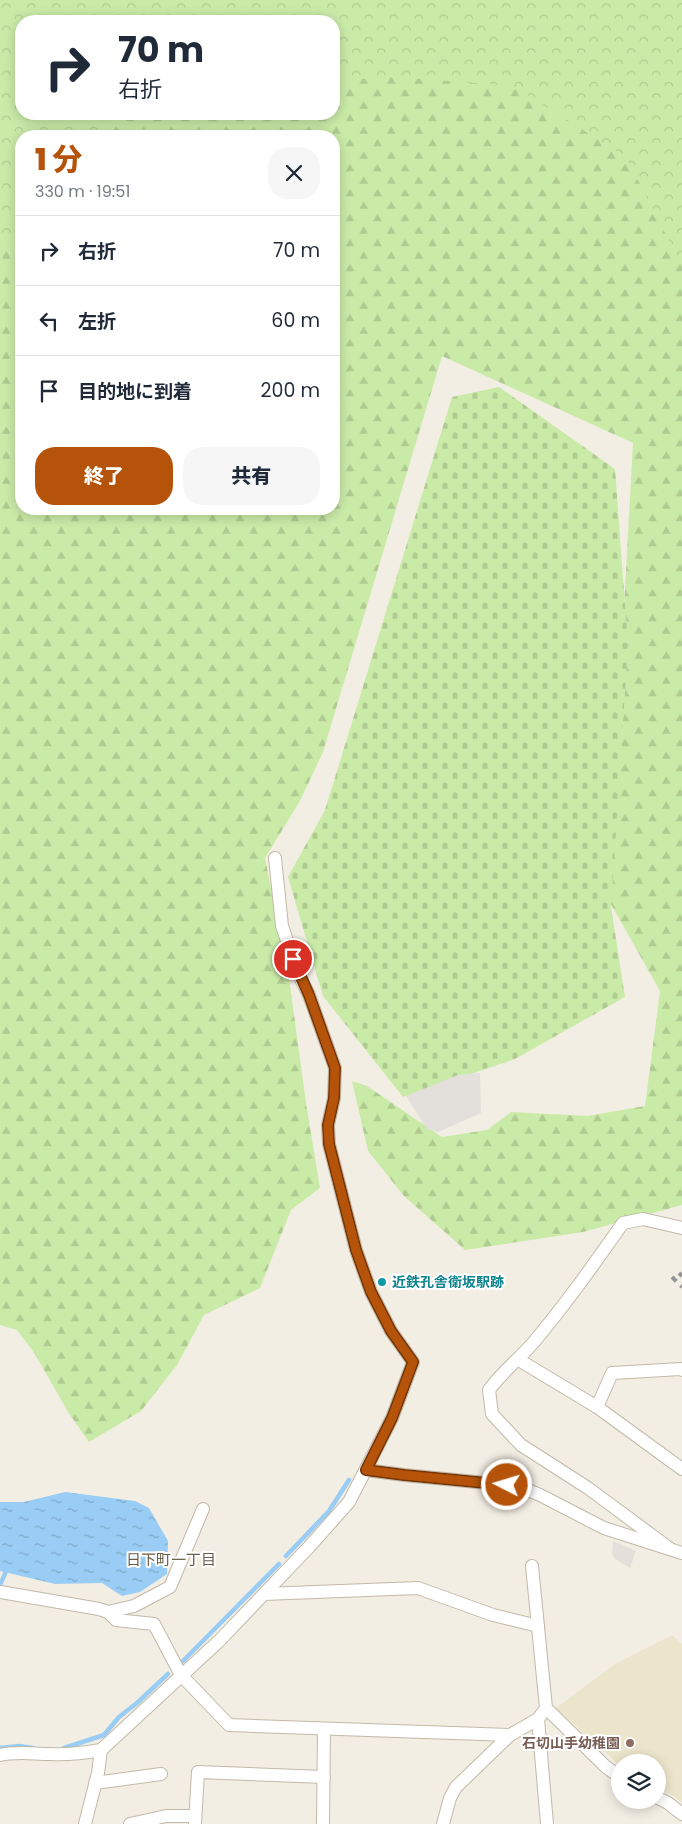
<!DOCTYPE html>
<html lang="ja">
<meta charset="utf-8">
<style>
:root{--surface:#fff;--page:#f6f6f7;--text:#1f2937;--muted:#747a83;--line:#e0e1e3;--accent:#b45309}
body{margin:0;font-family:Poppins,"Noto Sans JP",sans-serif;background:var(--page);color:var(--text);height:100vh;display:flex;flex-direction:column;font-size:19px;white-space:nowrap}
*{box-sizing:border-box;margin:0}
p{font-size:16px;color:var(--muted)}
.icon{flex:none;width:28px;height:28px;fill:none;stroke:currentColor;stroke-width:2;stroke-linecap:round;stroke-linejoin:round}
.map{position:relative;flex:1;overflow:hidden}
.sheet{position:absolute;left:15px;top:130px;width:325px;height:385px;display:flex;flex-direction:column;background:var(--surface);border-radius:20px;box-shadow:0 2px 12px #0003}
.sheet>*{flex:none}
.top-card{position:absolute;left:15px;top:15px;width:325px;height:105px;border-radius:20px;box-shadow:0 2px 12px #0003;background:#fff;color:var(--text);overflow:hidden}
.controls{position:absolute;left:611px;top:1754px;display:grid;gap:10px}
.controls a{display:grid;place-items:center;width:55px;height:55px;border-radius:50%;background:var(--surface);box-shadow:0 2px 12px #0003;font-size:25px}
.pin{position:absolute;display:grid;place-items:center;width:42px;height:42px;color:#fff;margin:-21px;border:2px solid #fff;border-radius:50%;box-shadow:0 1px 5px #0007}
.me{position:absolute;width:55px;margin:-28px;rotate:275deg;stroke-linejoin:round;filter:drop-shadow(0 0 4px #0008)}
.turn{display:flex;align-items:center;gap:18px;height:105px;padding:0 20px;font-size:22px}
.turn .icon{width:65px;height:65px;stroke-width:2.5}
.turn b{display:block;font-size:35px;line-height:42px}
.round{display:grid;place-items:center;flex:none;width:52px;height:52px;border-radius:20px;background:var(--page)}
.overview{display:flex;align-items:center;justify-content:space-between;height:85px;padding:0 20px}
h1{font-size:30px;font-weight:800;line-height:38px;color:var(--accent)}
.action{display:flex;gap:10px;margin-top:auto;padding:10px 20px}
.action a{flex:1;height:58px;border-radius:20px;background:var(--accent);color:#fff;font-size:20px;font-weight:800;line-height:58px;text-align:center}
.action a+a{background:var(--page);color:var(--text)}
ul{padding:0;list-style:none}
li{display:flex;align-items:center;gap:15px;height:70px;padding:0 20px;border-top:1px solid var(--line)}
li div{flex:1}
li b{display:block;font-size:19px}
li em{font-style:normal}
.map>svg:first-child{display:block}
</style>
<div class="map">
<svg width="682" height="1824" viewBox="0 0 682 1824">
<defs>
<pattern id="forest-firs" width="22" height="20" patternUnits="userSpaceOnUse" patternTransform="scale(1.25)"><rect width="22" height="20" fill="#caeba8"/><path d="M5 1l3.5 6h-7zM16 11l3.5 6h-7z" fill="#afcb91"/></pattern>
<pattern id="cemetery-stones" width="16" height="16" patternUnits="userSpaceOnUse" patternTransform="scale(1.25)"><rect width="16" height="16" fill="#caeba8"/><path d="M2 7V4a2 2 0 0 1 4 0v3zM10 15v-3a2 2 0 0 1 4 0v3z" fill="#afcb91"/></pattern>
<pattern id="park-crowns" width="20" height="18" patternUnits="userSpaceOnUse" patternTransform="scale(1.25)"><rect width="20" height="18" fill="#caeba8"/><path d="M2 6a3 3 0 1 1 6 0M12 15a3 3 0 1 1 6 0" fill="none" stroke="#afcb91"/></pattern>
<pattern id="water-ripples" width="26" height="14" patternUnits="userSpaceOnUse" patternTransform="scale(1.25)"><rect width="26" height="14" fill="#99cdf5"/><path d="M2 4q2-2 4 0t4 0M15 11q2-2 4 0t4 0" fill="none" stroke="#7fa8c7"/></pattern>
</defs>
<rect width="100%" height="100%" fill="#f3eee3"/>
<path fill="#ede5cb" d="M672,1635L682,1644V1803L672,1795L658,1789V1762H620V1766L556,1708L615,1664Z"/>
<path fill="url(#forest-firs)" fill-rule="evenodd" d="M0,0H682V1205L583,1232L465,1250L404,1196L368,1151L352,1081L367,1086L442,1137L487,1130L511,1112L588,1116L645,1106L660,991L608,899L633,443L442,356L323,752L300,801L265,858L289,978L306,1103L320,1188L291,1210L260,1288L204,1315L177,1365L141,1411L89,1442L68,1412L35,1354L17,1330L0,1325ZM21,21H334V114H21ZM21,136H334V509H21Z"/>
<path fill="url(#cemetery-stones)" d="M499,387L615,469L628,646L611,907L625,997L515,1059L403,1097L323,996L288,877L325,810L452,397Z"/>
<path fill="url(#park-crowns)" d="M0,0H682V266L626,157L513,86L396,77L334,80V21H21V114H146L109,126L100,136H21V234L0,250Z"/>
<g fill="#e3e0dc">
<path d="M480,1073L481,1113L438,1132L427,1129L406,1096L458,1075Z"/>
<path d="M613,1541L636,1551L630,1568L615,1559L612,1554Z"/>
</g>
<path fill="url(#water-ripples)" d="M65,1492L135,1501L149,1508L168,1541L167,1574L140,1592L122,1596L102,1583L55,1584L0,1571V1502H24Z"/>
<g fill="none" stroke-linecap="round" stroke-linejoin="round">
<g stroke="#99cdf5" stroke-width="4.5">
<path d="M286,1556L329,1511L349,1480"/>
<path d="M0,1585L7,1569"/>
<path d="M183,1661L279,1564"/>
<path d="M0,1748L19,1746L33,1748"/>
<path d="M64,1748L104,1735L119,1717L137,1703L168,1674"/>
</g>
<defs>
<g id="street">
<path d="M519,1360L597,1407L682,1469"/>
<path d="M597,1407L612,1373L681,1369L682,1370"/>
<path d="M366,1470L404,1475L518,1486L540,1495L604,1528L682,1553"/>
<path d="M669,1548L588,1488L521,1445L492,1414L489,1390C502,1372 519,1359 533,1343C566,1304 594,1264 623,1223L643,1219L682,1228"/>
<path d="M532,1566L546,1708L606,1767L620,1777"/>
<path d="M0,1592L99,1609L108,1612L116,1620L154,1624L181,1675L229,1725L510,1735"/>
<path d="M264,1594L418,1588L493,1615L538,1626"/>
<path d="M108,1612L134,1606L170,1587L203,1509"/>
<path d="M538,1719L547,1824"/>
<path d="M0,1755C17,1751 33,1754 51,1754C68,1755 84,1753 101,1750"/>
<path d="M95,1783L161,1774"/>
<path d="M658,1798L668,1803L682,1814"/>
<path d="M85,1824L98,1773L101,1750L219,1641L309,1547L349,1502L392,1418L413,1362L391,1331L371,1292L356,1250L329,1144L328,1125L334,1098L335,1068L309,995L299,975L282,926L275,858"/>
<path d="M130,1824L166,1816H195"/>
<path d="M195,1824L198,1772L324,1777"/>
<path d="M323,1824L324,1729"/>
<path d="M443,1824L450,1798L456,1787L510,1735L538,1719L546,1708"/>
</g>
</defs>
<use href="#street" stroke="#c2b9a8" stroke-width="14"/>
<use href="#street" stroke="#fff" stroke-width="12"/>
<g stroke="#949494" stroke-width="4" stroke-dasharray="6 6" stroke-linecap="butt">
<path d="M679,1273L682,1276"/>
<path d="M672,1277L682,1287"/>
</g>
</g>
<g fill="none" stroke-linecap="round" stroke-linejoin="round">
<defs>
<path id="route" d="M293,959L309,995L335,1068L334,1098L328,1125L329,1144L356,1250L371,1292L391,1331L413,1362L392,1418L366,1470L404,1475L507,1485"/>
</defs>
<use href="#route" stroke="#753606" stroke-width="12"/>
<use href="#route" stroke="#b45309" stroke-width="9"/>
</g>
<circle fill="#0f9aa8" stroke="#fff" stroke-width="2" cx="382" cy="1282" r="5"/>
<circle fill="#8d6e63" stroke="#fff" stroke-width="2" cx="630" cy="1743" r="5"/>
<g text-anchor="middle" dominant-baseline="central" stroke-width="4" stroke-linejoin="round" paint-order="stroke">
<g font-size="14" font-weight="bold" fill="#0d838f" stroke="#fff" text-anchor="start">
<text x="392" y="1282">近鉄孔舎衛坂駅跡</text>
</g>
<g font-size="14" font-weight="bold" fill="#785e54" stroke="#fff" text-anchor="end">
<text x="620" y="1743">石切山手幼稚園</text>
</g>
<g font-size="15" fill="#685d49" stroke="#fff">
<text x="171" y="1559">日下町一丁目</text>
</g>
</g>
</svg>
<div class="controls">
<a><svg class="icon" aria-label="layers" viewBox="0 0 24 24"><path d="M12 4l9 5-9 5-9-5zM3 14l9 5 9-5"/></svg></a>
</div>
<div class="pin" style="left:293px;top:959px;background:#d93025"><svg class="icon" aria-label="arrive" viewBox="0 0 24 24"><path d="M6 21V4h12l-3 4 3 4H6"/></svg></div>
<svg class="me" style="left:507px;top:1485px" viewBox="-20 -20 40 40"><circle r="17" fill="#b45309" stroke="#fff" stroke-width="3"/><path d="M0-11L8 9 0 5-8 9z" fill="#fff"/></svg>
<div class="top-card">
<div class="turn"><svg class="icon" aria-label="right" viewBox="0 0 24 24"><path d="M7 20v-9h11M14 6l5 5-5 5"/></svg><div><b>70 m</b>右折</div></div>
</div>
<section class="sheet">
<div class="overview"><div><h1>1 分</h1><p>330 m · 19:51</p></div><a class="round"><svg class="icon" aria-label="close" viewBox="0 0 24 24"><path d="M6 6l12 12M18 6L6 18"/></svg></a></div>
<ul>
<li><svg class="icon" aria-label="right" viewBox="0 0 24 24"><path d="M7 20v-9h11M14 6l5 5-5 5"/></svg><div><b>右折</b></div><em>70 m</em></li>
<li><svg class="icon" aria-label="left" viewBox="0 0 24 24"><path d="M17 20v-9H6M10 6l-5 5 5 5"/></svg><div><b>左折</b></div><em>60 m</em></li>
<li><svg class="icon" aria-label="arrive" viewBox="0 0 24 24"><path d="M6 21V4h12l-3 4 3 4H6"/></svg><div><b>目的地に到着</b></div><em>200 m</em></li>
</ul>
<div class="action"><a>終了</a><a>共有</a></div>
</section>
</div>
